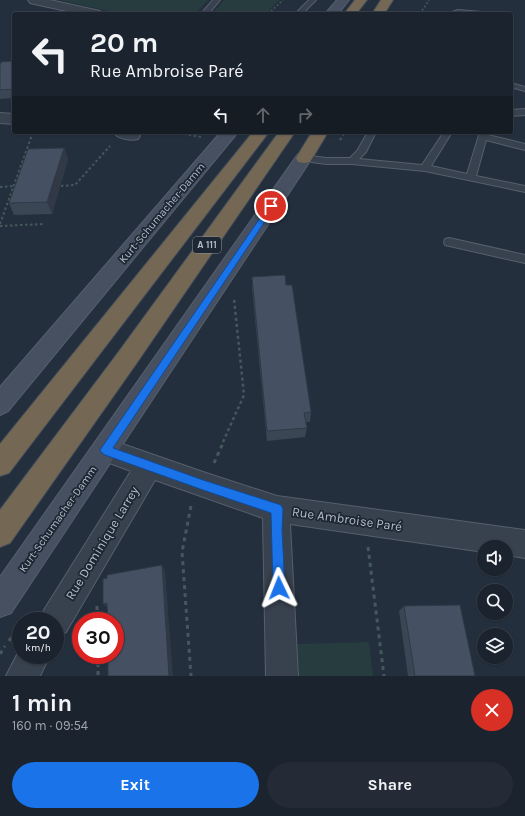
<!DOCTYPE html>
<meta charset="utf-8">
<style>
:root{--surface:#1b232e;--page:#242b36;--text:#f1f3f6;--muted:#a0a4aa;--line:#39404a;--accent:#1a73e8}
body{margin:0;font-family:Karla,sans-serif;background:var(--page);color:var(--text);height:100vh;display:flex;flex-direction:column;font-size:15px;white-space:nowrap}
*{box-sizing:border-box;margin:0}
p{font-size:13px;color:var(--muted)}
.icon{flex:none;width:22px;height:22px;fill:none;stroke:currentColor;stroke-width:2;stroke-linecap:round;stroke-linejoin:round}
.map{position:relative;height:676px;overflow:hidden}
.sheet{display:flex;flex-direction:column;background:var(--surface);flex:1}
.sheet>*{flex:none}
.hud{position:absolute;left:12px;top:12px;width:501px;height:122px;border-radius:4px;box-shadow:0 1px 3px #0004,0 0 0 1px var(--line);background:#1b232e;color:var(--text);overflow:hidden}
.fabs{position:absolute;left:477px;top:540px;display:grid;gap:8px}
.fabs a{display:grid;place-items:center;width:36px;height:36px;border-radius:50%;background:var(--surface);box-shadow:0 1px 3px #0004,0 0 0 1px var(--line);font-size:20px}
.speed{position:absolute;left:12px;top:612px;display:flex;gap:8px;font-size:20px;font-weight:700;text-align:center}
.speed>*{display:grid;place-content:center;width:52px;height:52px;border-radius:50%;background:var(--surface);box-shadow:0 1px 3px #0004,0 0 0 1px var(--line);line-height:1}
.speed small{font-size:10px;font-weight:400}
.speed .limit{border:6px solid #d22;background:#fff;color:#111}
.pin{position:absolute;display:grid;place-items:center;width:34px;height:34px;color:#fff;margin:-17px;border:2px solid #fff;border-radius:50%;box-shadow:0 1px 4px #0007}
.me{position:absolute;width:44px;margin:-22px;rotate:358deg;stroke-linejoin:round;filter:drop-shadow(0 0 3px #0008)}
.turn{display:flex;align-items:center;gap:14px;height:84px;padding:0 12px;font-size:18px}
.turn .icon{width:52px;height:52px;stroke-width:2.5}
.turn b{display:block;font-size:28px;line-height:34px}
.lanes{display:flex;align-items:center;height:38px;padding:0 12px;background:#0003;justify-content:center;gap:20px;direction:ltr}
.lanes .off{opacity:.35}
.round{display:grid;place-items:center;flex:none;width:42px;height:42px;border-radius:21px;background:var(--page)}
.summary{display:flex;align-items:center;justify-content:space-between;height:68px;padding:0 12px}
h1{font-size:24px;font-weight:700;line-height:30px}
.primary-button{display:flex;gap:8px;margin-top:auto;padding:8px 12px}
.primary-button a{flex:1;height:46px;border-radius:24px;background:var(--accent);color:#fff;font-size:16px;font-weight:700;line-height:46px;text-align:center}
.primary-button a+a{background:var(--page);color:var(--text)}
.map>svg:first-child{display:block}
</style>
<div class="map">
<svg width="525" height="676" viewBox="0 0 525 676">
<rect width="100%" height="100%" fill="#242f3e"/>
<g fill="#263c3f">
<path d="M59,0H208L195,14H122Z"/>
<path d="M224,0H279L266,14H212Z"/>
<path d="M369,642L373,676H299L297,644Z"/>
</g>
<g fill="none" stroke-linecap="round" stroke-linejoin="round">
<defs>
<g id="service">
<path d="M213,0H220L208,14H201Z"/>
<path d="M309,0H316L302,14H295Z"/>
<path d="M458,10L482,12L485,14H446Z"/>
<path d="M511,83L525,87V91L511,87Z"/>
<path d="M525,109V115L511,116V110Z"/>
<path d="M368,132H376L366,152L359,159L422,165L444,132H452L431,166L467,174L480,132H488V135L525,144V150L486,140L476,176L525,186V192L425,171L352,164H326L304,161L299,158L304,155L326,158H350L357,151Z"/>
<path d="M449,238L525,255V263L445,245L444,242L445,239Z"/>
</g>
<g id="minor">
<path d="M28,0H50L100,11L102,14H80L30,3Z"/>
<path d="M0,113L14,114V124L0,123Z"/>
<path d="M113,132H136L140,136L138,139C130,141 118,139 113,132Z"/>
<path d="M105,438L203,472L277,496L525,530V558L506,555V547H484V552L290,524L298,676H266L263,518L155,480L66,632L55,636V621H40L44,610L131,471L96,458L92,450L96,442Z"/>
<path d="M21,647V655H50L40,676H6Z"/>
</g>
<g id="secondary">
<path d="M337,0H349L338,14H325Z"/>
<path d="M221,132H238L8,411L0,415V387Z"/>
<path d="M304,153L310,154L312,158L11,613L0,617V577L298,154Z"/>
</g>
<g id="motorway">
<path d="M355,0H367L356,14H344Z"/>
<path d="M381,0H393L384,14H372Z"/>
<path d="M253,132H269L9,473L0,476V444Z"/>
<path d="M279,132H295L136,364L10,543L0,547V510L120,350Z"/>
<path d="M312,132H328L310,162L304,163L298,162L296,158Z"/>
</g>
</defs>
<use href="#service" stroke="#565f6c" stroke-width="2"/>
<use href="#minor" stroke="#565f6c" stroke-width="2"/>
<use href="#secondary" stroke="#565f6c" stroke-width="2"/>
<use href="#motorway" stroke="#434c59" stroke-width="2"/>
<g stroke="#44595c" stroke-width="1.5" stroke-dasharray="2 2" stroke-linecap="butt">
<path d="M268,14L283,0"/>
<path d="M420,14L429,0"/>
</g>
<g stroke="#44595c" stroke-width="2" stroke-dasharray="2.5 2.5" stroke-linecap="butt">
<path d="M174,132L201,137"/>
<path d="M340,140L345,132"/>
<path d="M61,186L75,185L110,146"/>
<path d="M0,187L14,186"/>
<path d="M0,224L33,132"/>
<path d="M0,226L44,224"/>
</g>
<path stroke="#44595c" stroke-width="2.5" stroke-dasharray="3 3" stroke-linecap="butt" d="M223,442L244,395L234,299"/>
<g stroke="#44595c" stroke-width="3" stroke-dasharray="4 4" stroke-linecap="butt">
<path d="M214,463L224,441"/>
<path d="M191,506L182,552L191,676"/>
<path d="M368,547L384,676"/>
<path d="M97,606V621"/>
<path d="M9,641L21,622"/>
<path d="M0,654L5,646"/>
<path d="M98,655V676"/>
</g>
<use href="#service" fill="#38414e" fill-rule="evenodd"/>
<use href="#minor" fill="#38414e" fill-rule="evenodd"/>
<use href="#secondary" fill="#465061" fill-rule="evenodd"/>
<use href="#motorway" fill="#746855" fill-rule="evenodd"/>
</g>
<g fill="#3b4654">
<path d="M14,61V98L0,99V65Z"/>
<path d="M64,148L68,159L52,214L14,215L9,203Z"/>
<path d="M252,277L286,285L311,412L310,422H306L307,428L305,437L267,441L252,288Z"/>
<path d="M404,606L475,676H408L399,611Z"/>
</g>
<g fill="#303945">
<path d="M64,148L68,159L52,214L47,202Z"/>
<path d="M162,565L165,571L173,676H169Z"/>
<path d="M107,603L109,609L103,604Z"/>
</g>
<g fill="#455162" stroke="#303945">
<path d="M14,61V89L0,90V65L1,62Z"/>
<path d="M64,148L47,202L9,203L28,149Z"/>
<path d="M285,275L286,285H292L311,412L304,413L307,428L267,431L252,277Z"/>
<path d="M162,565L169,676H108V655H115V621H108L107,603L103,604V579L107,578V575Z"/>
<path d="M460,605L475,676H415L404,606Z"/>
</g>
<path fill="#1a73e8" stroke="#114b97" d="M271,204L274,205V208L113,448L203,480L281,505L283,509L282,530L285,588L283,592L279,594L274,592L273,588L271,513L203,490L105,455L102,453L100,450L269,205Z"/>
<g text-anchor="middle" dominant-baseline="central" stroke-width="3.5" stroke-linejoin="round" paint-order="stroke">
<rect fill="#1d2633" stroke="#878f9c" stroke-width="1" x="193" y="237" width="28" height="16" rx="3"/>
<g font-size="10" font-weight="bold" fill="#b4bcc9">
<text x="207" y="245">A 111</text>
</g>
<g font-size="11" fill="#b4bcc9" stroke="#1d2633">
<text transform="translate(162 213) rotate(-50)">Kurt-Schumacher-Damm</text>
<text transform="translate(58 519) rotate(-55)">Kurt-Schumacher-Damm</text>
</g>
<g font-size="13" fill="#b4bcc9" stroke="#1d2633">
<text transform="translate(347 519) rotate(8)">Rue Ambroise Paré</text>
<text transform="translate(102 543) rotate(-59)">Rue Dominique Larrey</text>
</g>
</g>
</svg>
<div class="fabs">
<a><svg class="icon" aria-label="sound" viewBox="0 0 24 24"><path d="M4 9h4l5-4v14l-5-4H4zM17 9q2 3 0 6"/></svg></a>
<a><svg class="icon" aria-label="search" viewBox="0 0 24 24"><circle cx="10" cy="10" r="6"/><path d="M15 15l6 6"/></svg></a>
<a><svg class="icon" aria-label="layers" viewBox="0 0 24 24"><path d="M12 4l9 5-9 5-9-5zM3 14l9 5 9-5"/></svg></a>
</div>
<div class="speed"><div>20<small>km/h</small></div><div class="limit">30</div></div>
<div class="pin" style="left:271px;top:206px;background:#d93025"><svg class="icon" aria-label="arrive" viewBox="0 0 24 24"><path d="M6 21V4h12l-3 4 3 4H6"/></svg></div>
<svg class="me" style="left:279px;top:588px" viewBox="-20 -20 40 40"><path d="M0-17L14 15 0 8-14 15z" fill="#1a73e8" stroke="#fff" stroke-width="4"/></svg>
<div class="hud">
<div class="turn"><svg class="icon" aria-label="left" viewBox="0 0 24 24"><path d="M17 20v-9H6M10 6l-5 5 5 5"/></svg><div><b>20 m</b>Rue Ambroise Paré</div></div>
<div class="lanes"><svg class="icon" aria-label="left" viewBox="0 0 24 24"><path d="M17 20v-9H6M10 6l-5 5 5 5"/></svg><svg class="icon off" aria-label="ahead" viewBox="0 0 24 24"><path d="M12 20V5M6 11l6-6 6 6"/></svg><svg class="icon off" aria-label="right" viewBox="0 0 24 24"><path d="M7 20v-9h11M14 6l5 5-5 5"/></svg></div>
</div>
</div>
<section class="sheet">
<div class="summary"><div><h1>1 min</h1><p>160 m · 09:54</p></div><a class="round" style="background:#d93025;color:#fff"><svg class="icon" aria-label="close" viewBox="0 0 24 24"><path d="M6 6l12 12M18 6L6 18"/></svg></a></div>
<div class="primary-button"><a>Exit</a><a>Share</a></div>
</section>
